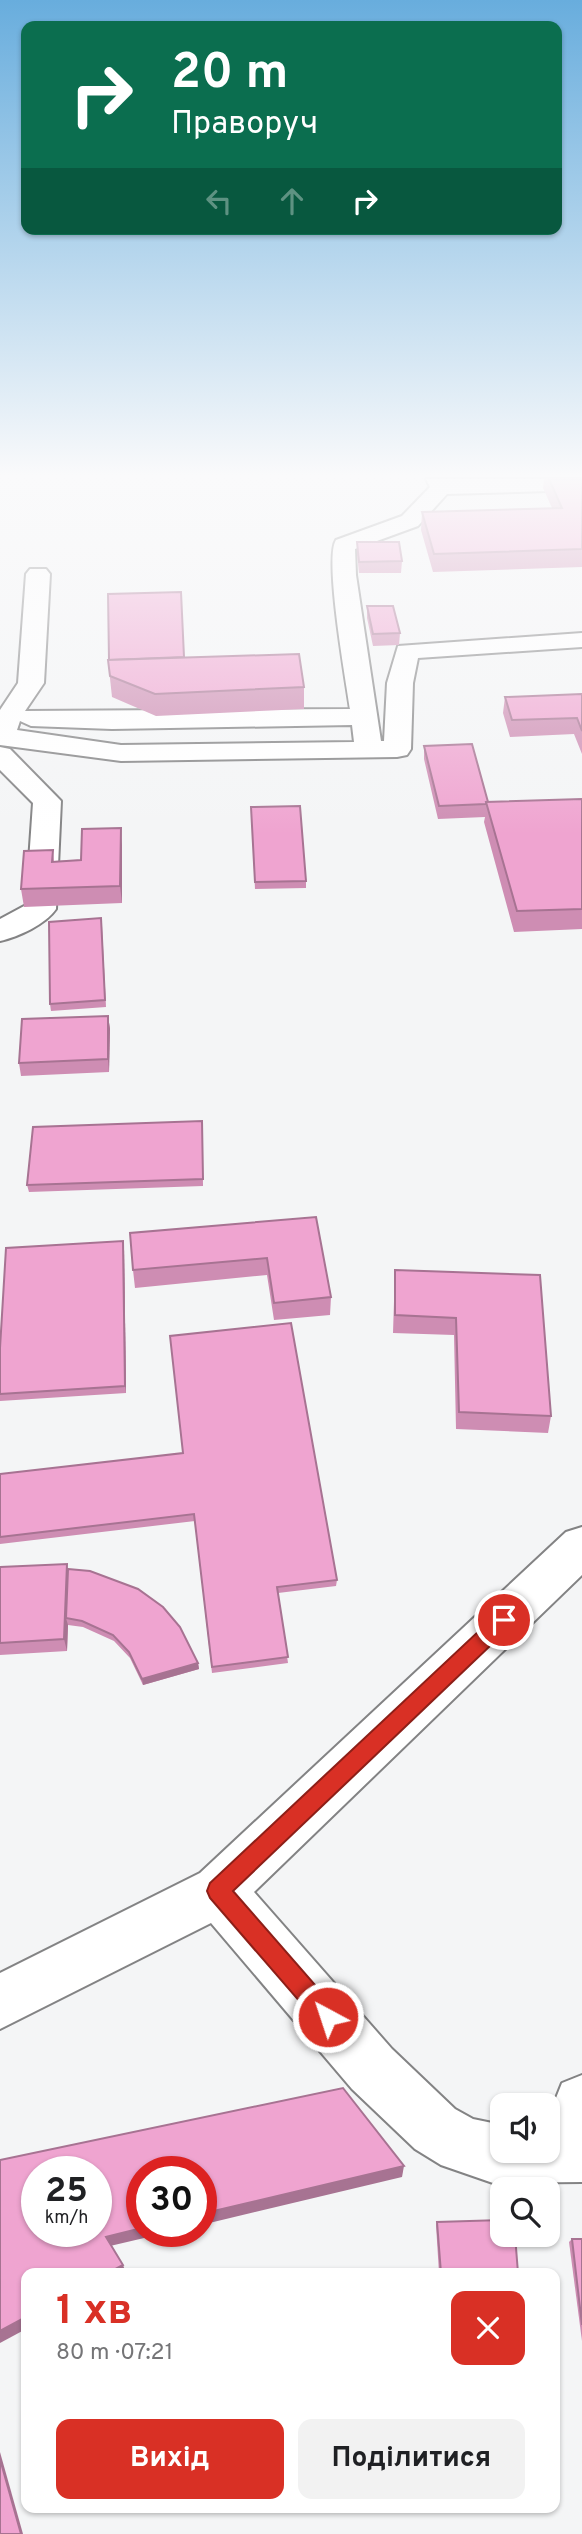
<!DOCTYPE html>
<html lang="uk">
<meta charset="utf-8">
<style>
:root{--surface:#fff;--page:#f2f2f2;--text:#202124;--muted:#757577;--accent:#d93025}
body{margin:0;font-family:Overpass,sans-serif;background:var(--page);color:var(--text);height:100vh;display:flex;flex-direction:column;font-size:26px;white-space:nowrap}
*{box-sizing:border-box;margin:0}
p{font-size:23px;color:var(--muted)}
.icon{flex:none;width:38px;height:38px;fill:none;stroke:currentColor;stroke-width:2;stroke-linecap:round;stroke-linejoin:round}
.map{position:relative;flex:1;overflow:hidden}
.panel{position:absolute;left:21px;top:2268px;width:539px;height:245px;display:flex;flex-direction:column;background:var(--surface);border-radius:14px;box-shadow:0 2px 5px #0004}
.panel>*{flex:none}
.guide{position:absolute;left:21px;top:21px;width:541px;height:214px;border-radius:14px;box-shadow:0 2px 5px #0004;background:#0b6e4f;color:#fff;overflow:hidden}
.buttons{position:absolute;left:490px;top:2093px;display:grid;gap:14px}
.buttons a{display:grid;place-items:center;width:70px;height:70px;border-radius:14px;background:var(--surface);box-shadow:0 2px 5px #0004;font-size:35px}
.speed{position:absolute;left:21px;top:2156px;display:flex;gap:14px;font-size:35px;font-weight:700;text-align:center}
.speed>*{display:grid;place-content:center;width:91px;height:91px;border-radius:50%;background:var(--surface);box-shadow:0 2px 5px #0004;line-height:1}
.speed small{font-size:18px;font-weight:400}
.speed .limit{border:10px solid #d22;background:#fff;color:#111}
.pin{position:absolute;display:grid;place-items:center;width:60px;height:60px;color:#fff;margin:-30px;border:4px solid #fff;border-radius:50%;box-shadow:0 2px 7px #0007}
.me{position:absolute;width:77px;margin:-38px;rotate:320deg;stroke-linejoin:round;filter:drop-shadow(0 0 5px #0008)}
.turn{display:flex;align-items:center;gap:24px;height:147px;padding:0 35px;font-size:32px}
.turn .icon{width:91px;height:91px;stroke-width:2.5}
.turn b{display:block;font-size:49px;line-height:60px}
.lanes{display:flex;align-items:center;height:66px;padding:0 35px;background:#0003;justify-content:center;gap:35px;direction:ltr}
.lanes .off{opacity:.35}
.round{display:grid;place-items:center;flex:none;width:74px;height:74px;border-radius:14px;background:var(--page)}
.head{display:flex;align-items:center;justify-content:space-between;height:119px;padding:0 35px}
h1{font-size:42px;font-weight:700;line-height:52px;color:var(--accent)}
.action{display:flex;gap:14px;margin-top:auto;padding:14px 35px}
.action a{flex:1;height:80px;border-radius:14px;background:var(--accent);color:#fff;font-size:28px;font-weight:700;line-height:80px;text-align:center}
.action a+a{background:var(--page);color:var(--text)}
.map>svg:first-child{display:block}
</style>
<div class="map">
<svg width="582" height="2534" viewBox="0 0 582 2534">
<rect width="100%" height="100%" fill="#f4f5f6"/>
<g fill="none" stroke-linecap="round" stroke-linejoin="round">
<defs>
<g id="minor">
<path d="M426,479H582V490L447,494L418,526L355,549L356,575L381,741H384L387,683L398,646L582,633V647L418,658L413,683L411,749L407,755L397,757L121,761L0,745V710L18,683L26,574L30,569H46L50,574L44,683L25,711L350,709C346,681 324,558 336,540L402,516L430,487ZM20,721L31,726L112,729L352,725L354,742L121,745L17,730Z"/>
<path d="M0,747L10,749L61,801L56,909C46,924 18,937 0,941V919L26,905L33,803L0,770Z"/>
<path d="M582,1527V1575L254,1892L392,2049L455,2109L473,2119L502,2125V2151H548V2124H551L554,2103L562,2083L582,2075V2182L493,2183L441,2165L415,2149L352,2089L211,1923L0,2029V1973L200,1873L566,1532Z"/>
</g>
</defs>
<use href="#minor" stroke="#838384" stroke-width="4"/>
<use href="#minor" fill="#fff" fill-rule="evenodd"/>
</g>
<g fill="#ce8db3">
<path d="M544,479H582V567L433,572L421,530L422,512L552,508L543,488Z"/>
<path d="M357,542L402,561L401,573H359L357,554Z"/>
<path d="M367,606L400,633L399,645L373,646L367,618Z"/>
<path d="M184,657L304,687V709L156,716L112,697L108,660Z"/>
<path d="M582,694V754L574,734L510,737L503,713L505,697Z"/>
<path d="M424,746L488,802L582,799V929L514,932L484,822L485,817L438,819L424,759Z"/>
<path d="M251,808L306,881V888L255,889Z"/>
<path d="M122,845V903L24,907L21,889L53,850L54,861L81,860Z"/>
<path d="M102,926L106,1007L51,1011L50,1004Z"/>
<path d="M108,1016L110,1029L109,1072L21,1076L19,1063Z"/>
<path d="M202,1121L203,1186L29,1192L27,1185Z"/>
<path d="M316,1217L331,1297L330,1315L274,1320L267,1275L135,1288L133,1270Z"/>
<path d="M124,1248L126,1393L0,1401V1348Z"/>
<path d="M395,1270L540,1275L551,1416L548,1433L456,1429L454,1335L393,1333Z"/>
<path d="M183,1453L337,1580L336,1586L278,1593L288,1663L212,1673L195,1521L0,1544V1474Z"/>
<path d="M0,1567L68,1569L198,1663L199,1669L143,1685L130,1658L114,1641L83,1627L68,1625L67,1651L0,1655Z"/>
<path d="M437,2222L518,2273H439L436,2225Z"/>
<path d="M572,2239H582V2341L569,2242Z"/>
</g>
<g fill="#a77392">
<path d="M121,828L122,845V903L120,886Z"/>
<path d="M108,1016L110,1029L109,1072L108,1059Z"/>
<path d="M123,1241L124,1248L126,1393L125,1386Z"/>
<path d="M67,1564L69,1576L66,1618L68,1625L67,1651L64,1639Z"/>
<path d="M198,1663L199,1669L143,1685L142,1679Z"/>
<path d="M404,2166L402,2177L201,2225V2214Z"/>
<path d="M142,2228V2231H174L110,2246L106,2237Z"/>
<path d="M123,2265L126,2273H108Z"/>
<path d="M26,2317V2329L0,2343V2331Z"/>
<path d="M0,2452L23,2534H21L0,2459Z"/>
</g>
<g fill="#efa4d0" stroke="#a77392" stroke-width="2" fill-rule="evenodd">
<path d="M549,479H582V549L434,554L422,512L562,508Z"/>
<path d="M357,542H399L402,561L359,562Z"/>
<path d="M181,592L184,657L109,660L108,594Z"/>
<path d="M367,606H393L400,633L373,634Z"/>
<path d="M299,654L304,687L155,694L110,676L108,660Z"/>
<path d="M582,694V731L577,718L512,720L505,697Z"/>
<path d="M472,744L488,802H486V804L439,806L424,746Z"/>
<path d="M582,799V909L517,911L486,802Z"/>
<path d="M300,806L306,881L255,882L251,807Z"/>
<path d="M121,828L120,886L21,889L24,851L53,850L52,862L81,860L82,829Z"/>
<path d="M101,918L105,1000L50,1004L49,922Z"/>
<path d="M108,1016V1059L19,1063L22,1019Z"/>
<path d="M202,1121L203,1179L27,1185L33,1127Z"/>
<path d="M316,1217L331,1297L274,1303L267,1258L133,1270L130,1233Z"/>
<path d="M123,1241L125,1386L0,1394V1348L6,1248Z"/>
<path d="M395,1270L540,1275L551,1416L459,1412L456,1318L395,1315Z"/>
<path d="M291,1323L337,1580L277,1587L288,1657L212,1667L194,1514L0,1537V1474L183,1453L170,1336Z"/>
<path d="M67,1564L64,1639L0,1643V1567Z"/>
<path d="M68,1569L90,1571L138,1589L163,1607L180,1627L198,1663L142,1679L129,1652L113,1635L82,1621L66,1618Z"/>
<path d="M343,2088L404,2166L201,2214V2172H142V2228L106,2237L123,2265L108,2273H26V2317L0,2331V2160ZM37,2172H96V2231H37Z"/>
<path d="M502,2220V2235H515L518,2273H441L437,2222Z"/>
<path d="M572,2239H582V2325Z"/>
<path d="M0,2459L21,2534H0Z"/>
</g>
<linearGradient id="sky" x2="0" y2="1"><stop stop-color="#68addd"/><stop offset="0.57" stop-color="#fafafb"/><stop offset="1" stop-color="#fafafb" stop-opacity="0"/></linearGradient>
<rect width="582" height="834" fill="url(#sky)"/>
<path fill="#d93025" stroke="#8d1f18" stroke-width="2" d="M504,1611L511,1614L513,1620L511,1626L233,1891L336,2009L339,2017L336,2025L328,2028L320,2025L210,1898L207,1891L210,1883L497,1614Z"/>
</svg>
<div class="buttons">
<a><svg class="icon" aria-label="sound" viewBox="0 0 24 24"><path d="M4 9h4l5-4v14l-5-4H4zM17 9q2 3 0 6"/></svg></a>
<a><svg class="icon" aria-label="search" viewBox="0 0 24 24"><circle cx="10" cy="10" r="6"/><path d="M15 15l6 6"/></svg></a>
</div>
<div class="speed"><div>25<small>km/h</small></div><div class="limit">30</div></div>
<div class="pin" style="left:504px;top:1620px;background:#d93025"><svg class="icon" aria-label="arrive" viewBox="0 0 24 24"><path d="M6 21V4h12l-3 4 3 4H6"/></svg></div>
<svg class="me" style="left:328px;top:2017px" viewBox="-20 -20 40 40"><circle r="17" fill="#d93025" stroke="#fff" stroke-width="3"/><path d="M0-11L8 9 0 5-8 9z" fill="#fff"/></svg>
<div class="guide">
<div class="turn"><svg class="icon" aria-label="right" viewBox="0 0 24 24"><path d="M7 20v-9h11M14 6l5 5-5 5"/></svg><div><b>20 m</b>Праворуч</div></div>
<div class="lanes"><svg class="icon off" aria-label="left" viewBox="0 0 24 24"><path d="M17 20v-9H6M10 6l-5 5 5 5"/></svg><svg class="icon off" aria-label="ahead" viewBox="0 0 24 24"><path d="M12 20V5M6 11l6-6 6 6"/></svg><svg class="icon" aria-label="right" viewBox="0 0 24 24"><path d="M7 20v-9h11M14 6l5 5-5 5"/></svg></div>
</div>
<section class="panel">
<div class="head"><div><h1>1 хв</h1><p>80 m · 07:21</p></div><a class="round" style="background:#d93025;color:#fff"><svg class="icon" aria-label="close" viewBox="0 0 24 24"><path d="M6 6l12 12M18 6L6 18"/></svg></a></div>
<div class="action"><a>Вихід</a><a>Поділитися</a></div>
</section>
</div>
